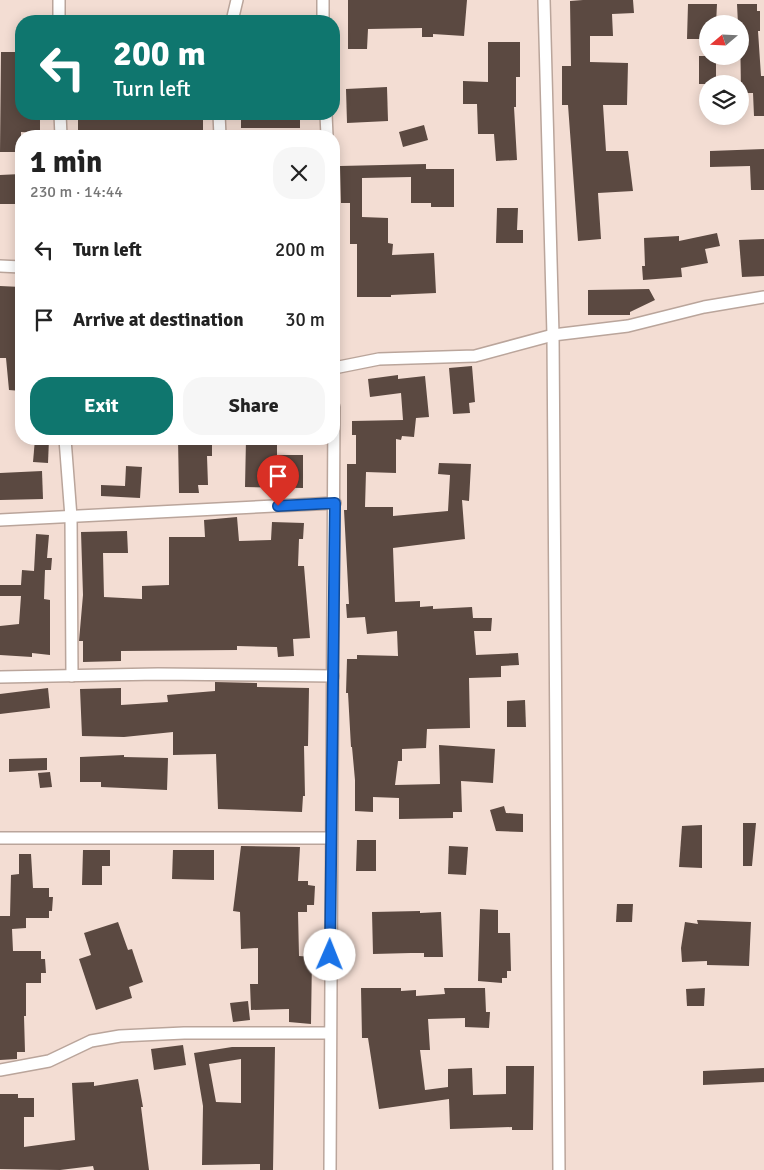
<!DOCTYPE html>
<meta charset="utf-8">
<style>
:root{--surface:#fff;--page:#f6f6f6;--text:#222;--muted:#767676;--accent:#0f766e}
body{margin:0;font-family:Signika,sans-serif;background:var(--page);color:var(--text);height:100vh;display:flex;flex-direction:column;font-size:19px;white-space:nowrap}
*{box-sizing:border-box;margin:0}
p{font-size:16px;color:var(--muted)}
.icon{flex:none;width:28px;height:28px;fill:none;stroke:currentColor;stroke-width:2;stroke-linecap:round;stroke-linejoin:round}
.map{position:relative;flex:1;overflow:hidden}
.side{position:absolute;left:15px;top:130px;width:325px;height:315px;display:flex;flex-direction:column;background:var(--surface);border-radius:20px;box-shadow:0 2px 12px #0003}
.side>*{flex:none}
.top-card{position:absolute;left:15px;top:15px;width:325px;height:105px;border-radius:20px;box-shadow:0 2px 12px #0003;background:#0f766e;color:#fff;overflow:hidden}
.needle{width:32px;rotate:251deg}
.buttons{position:absolute;left:699px;top:15px;display:grid;gap:10px}
.buttons a{display:grid;place-items:center;width:50px;height:50px;border-radius:50%;background:var(--surface);box-shadow:0 2px 12px #0003;font-size:25px}
.pin{position:absolute;display:grid;place-items:center;width:42px;height:42px;color:#fff;margin:-51px -21px;border-radius:50% 50% 50% 0;rotate:-45deg;box-shadow:0 0 5px #0007}
.pin .icon{rotate:45deg}
.me{position:absolute;width:55px;margin:-28px;rotate:1deg;stroke-linejoin:round;filter:drop-shadow(0 0 4px #0008)}
.turn{display:flex;align-items:center;gap:18px;height:105px;padding:0 15px;font-size:22px}
.turn .icon{width:65px;height:65px;stroke-width:2.5}
.turn b{display:block;font-size:35px;line-height:42px}
.round{display:grid;place-items:center;flex:none;width:52px;height:52px;border-radius:20px;background:var(--page)}
.overview{display:flex;align-items:center;justify-content:space-between;height:85px;padding:0 15px}
h1{font-size:30px;font-weight:700;line-height:38px}
.cta{display:flex;gap:10px;margin-top:auto;padding:10px 15px}
.cta a{flex:1;height:58px;border-radius:20px;background:var(--accent);color:#fff;font-size:20px;font-weight:700;line-height:58px;text-align:center}
.cta a+a{background:var(--page);color:var(--text)}
ul{padding:0;list-style:none}
li{display:flex;align-items:center;gap:15px;height:70px;padding:0 15px}
li div{flex:1}
li b{display:block;font-size:19px}
li em{font-style:normal}
.map>svg:first-child{display:block}
</style>
<div class="map">
<svg width="764" height="1170" viewBox="0 0 764 1170">
<rect width="100%" height="100%" fill="#f3ddd3"/>
<g fill="#5b4941" fill-rule="evenodd">
<path d="M348,0H467L464,36L433,34V37H422V28L368,29L367,49H348Z"/>
<path d="M583,0H633L634,13L612,14L613,36H590V62L628,63L627,105H603L606,151H628L633,191L598,193L601,239L578,241L568,105H562V66H571L570,1Z"/>
<path d="M688,4H717L716,24H708V39H687Z"/>
<path d="M737,4H757V11H760V31H758L761,76H764V116H754L753,93H741L740,24H738Z"/>
<path d="M488,42H520V77H516V107H514L517,160L496,161L494,134H478L477,104H463V81L488,82Z"/>
<path d="M1,52H21V114H40V133L21,132V152H0Z"/>
<rect x="699" y="56" width="17" height="28"/>
<path d="M387,87L388,121L347,123L346,89Z"/>
<rect x="78" y="114" width="125" height="22"/>
<rect x="241" y="114" width="59" height="14"/>
<path d="M424,125L428,140L403,147L399,132Z"/>
<path d="M764,149V190H751L750,166L710,167V151Z"/>
<path d="M426,164V169H454V207H431V203H411V177L362,178V217L388,218V243L393,244L392,255L434,253L436,293L391,295V297H357V244H350V203H341L340,166Z"/>
<path d="M21,174V204H0V175Z"/>
<path d="M497,208H518L517,230H523V243H496Z"/>
<path d="M717,233L720,246L705,249L708,263L681,268L682,277L643,280L642,266H645L644,238L679,236V241Z"/>
<path d="M764,239V276L742,277L739,240Z"/>
<path d="M0,286L21,287V391L9,390L6,358H0Z"/>
<path d="M649,289L655,300L630,312V315H588V290Z"/>
<path d="M472,366L475,402L469,403L470,413L453,414L449,368Z"/>
<path d="M398,375V379L425,376L429,417L416,418L414,437L402,436L401,440L396,439V473L366,472L365,507H393V516L448,511L450,475L438,474L439,463L471,464L469,501L462,500L465,539L393,548L395,602L420,601V607L433,606V609L472,607L473,618H492L491,631H474L476,655L518,653L519,665L501,666V677L469,678L470,728L427,729L426,748L402,749V761H398L395,785L440,784L439,745L495,749L493,783L461,781L462,812H453V818L399,819V798L373,797V812L355,811V780L352,747H351L348,693H346L347,659H357V655L398,656L397,631L367,634L365,617L347,618L346,604H349L344,510H347V464H356V435H352V421L403,420L401,393L370,397L368,379Z"/>
<path d="M35,439H49L48,463L33,462Z"/>
<path d="M178,439H212V456H207L208,485H198L199,493H179Z"/>
<path d="M246,439H277V455H303V488L245,487Z"/>
<path d="M126,466L142,467L140,498L101,496V485L125,486Z"/>
<path d="M42,471L43,499L0,500V473Z"/>
<path d="M237,517L239,541L271,540L272,522L304,523L303,539H299L298,566H304L310,638L293,639L294,656L278,657L277,647L237,646V650L121,651V661L83,662V641H79L83,595L81,532L127,531L128,553H103L104,597L142,599V586L169,585V537H205L204,520Z"/>
<path d="M36,534L49,535L47,558H52L51,570H45L44,599L50,600V655L32,653V657L0,655V626L19,624L21,596H0V585H21L22,570L34,571Z"/>
<path d="M215,682L257,683V687L309,688L308,746H304L305,796H303L302,812L218,809L216,754L173,755V732L124,737L82,736L80,689L121,688V705L168,702L167,695L215,691Z"/>
<path d="M48,688L50,708L0,714V694Z"/>
<path d="M525,700L526,727H507V701Z"/>
<path d="M124,755V757L168,758L167,790L101,787V782H80V757Z"/>
<path d="M47,758V770L9,772V759Z"/>
<path d="M50,772L52,787L40,788L38,773Z"/>
<path d="M504,806L506,813L523,814V832L496,831L490,810Z"/>
<path d="M743,823H756L752,866H743Z"/>
<path d="M702,825V868L679,867L682,826Z"/>
<path d="M357,840H376V871H356Z"/>
<path d="M241,846L300,847L298,881H308V885L315,886L314,905H307V912H298L299,956L312,957L311,1024L289,1022V1009L251,1010L250,984H258V948L241,949L240,912L233,911Z"/>
<path d="M449,846L468,847L466,875L448,874Z"/>
<path d="M83,850H110V866H102V885H82Z"/>
<path d="M173,850H214V880L172,879Z"/>
<path d="M19,854H31L33,888H49V897H53L52,911H49V918H26V928L12,929L13,951H41V959H45L46,973H41V983H26V1016H24L25,1052H17V1059L0,1060V916H10L11,875L19,874Z"/>
<path d="M617,904H633L632,922H616Z"/>
<path d="M480,909L498,910V933H510L511,971H507V978H502V983L478,981Z"/>
<path d="M420,911V913L441,912L443,957H424V953H411L373,954L372,912Z"/>
<path d="M697,920L751,922L749,966L707,965V961L682,962L681,948L685,922L698,924Z"/>
<path d="M118,922L128,950L132,949L143,982L129,987L132,998L96,1010L79,959L91,955L84,933Z"/>
<path d="M361,988H401V991L416,990V996L445,994L444,988H485L486,1012H490L489,1028L465,1027V1018L428,1019L430,1050H420L425,1090L448,1087V1069L472,1068L473,1095L506,1094V1066H534L533,1130H512V1127L450,1129L449,1099L379,1109L368,1038H362Z"/>
<path d="M705,988L704,1006H687L686,989Z"/>
<path d="M248,1001L250,1020L233,1022L230,1003Z"/>
<path d="M183,1045L186,1065L154,1070L151,1049Z"/>
<path d="M232,1047H275L273,1170H260V1164L202,1165L203,1106L194,1053ZM241,1059V1103L216,1102L209,1064Z"/>
<path d="M764,1068V1082L703,1085V1071Z"/>
<path d="M138,1079L143,1107H141L149,1170H94L93,1166L60,1170L0,1169V1094H18V1098H34V1117H24V1147L75,1140L72,1083L94,1082V1086Z"/>
</g>
<g fill="none" stroke-linecap="round" stroke-linejoin="round">
<defs>
<g id="minor">
<path d="M59,0V21"/>
<path d="M323,0V21"/>
<path d="M544,0L553,335L559,1170"/>
<path d="M232,21L237,0"/>
<path d="M60,114L61,136"/>
<path d="M219,114L220,136"/>
<path d="M326,114L327,136"/>
<path d="M0,266L21,267"/>
<path d="M334,368L379,359L475,356L553,335L628,326L704,307L764,297"/>
<path d="M65,439L71,517L72,676"/>
<path d="M0,520L335,503"/>
<path d="M0,677L158,674L333,676"/>
<path d="M0,838H331"/>
<path d="M0,1070L49,1061L91,1041L120,1036L184,1033H329"/>
<path d="M330,1170L334,407"/>
</g>
</defs>
<use href="#minor" stroke="#baa59b" stroke-width="14"/>
<use href="#minor" stroke="#fff" stroke-width="11"/>
</g>
<g fill="none" stroke-linecap="round" stroke-linejoin="round">
<defs>
<path id="route" d="M278,506L335,503L330,955"/>
</defs>
<use href="#route" stroke="#114b97" stroke-width="12"/>
<use href="#route" stroke="#1a73e8" stroke-width="9"/>
</g>
</svg>
<div class="buttons">
<a><svg class="needle" viewBox="-14 -14 28 28"><path d="M0-13l5 13h-10z" fill="#e53935"/><path d="M0 13l5-13h-10z" fill="#767676"/></svg></a>
<a><svg class="icon" aria-label="layers" viewBox="0 0 24 24"><path d="M12 4l9 5-9 5-9-5zM3 14l9 5 9-5"/></svg></a>
</div>
<div class="pin" style="left:278px;top:506px;background:#d93025"><svg class="icon" aria-label="arrive" viewBox="0 0 24 24"><path d="M6 21V4h12l-3 4 3 4H6"/></svg></div>
<svg class="me" style="left:330px;top:955px" viewBox="-20 -20 40 40"><circle r="19" fill="#fff"/><path d="M0-13L10 11 0 6-10 11z" fill="#1a73e8"/></svg>
<div class="top-card">
<div class="turn"><svg class="icon" aria-label="left" viewBox="0 0 24 24"><path d="M17 20v-9H6M10 6l-5 5 5 5"/></svg><div><b>200 m</b>Turn left</div></div>
</div>
<section class="side">
<div class="overview"><div><h1>1 min</h1><p>230 m · 14:44</p></div><a class="round"><svg class="icon" aria-label="close" viewBox="0 0 24 24"><path d="M6 6l12 12M18 6L6 18"/></svg></a></div>
<ul>
<li><svg class="icon" aria-label="left" viewBox="0 0 24 24"><path d="M17 20v-9H6M10 6l-5 5 5 5"/></svg><div><b>Turn left</b></div><em>200 m</em></li>
<li><svg class="icon" aria-label="arrive" viewBox="0 0 24 24"><path d="M6 21V4h12l-3 4 3 4H6"/></svg><div><b>Arrive at destination</b></div><em>30 m</em></li>
</ul>
<div class="cta"><a>Exit</a><a>Share</a></div>
</section>
</div>
